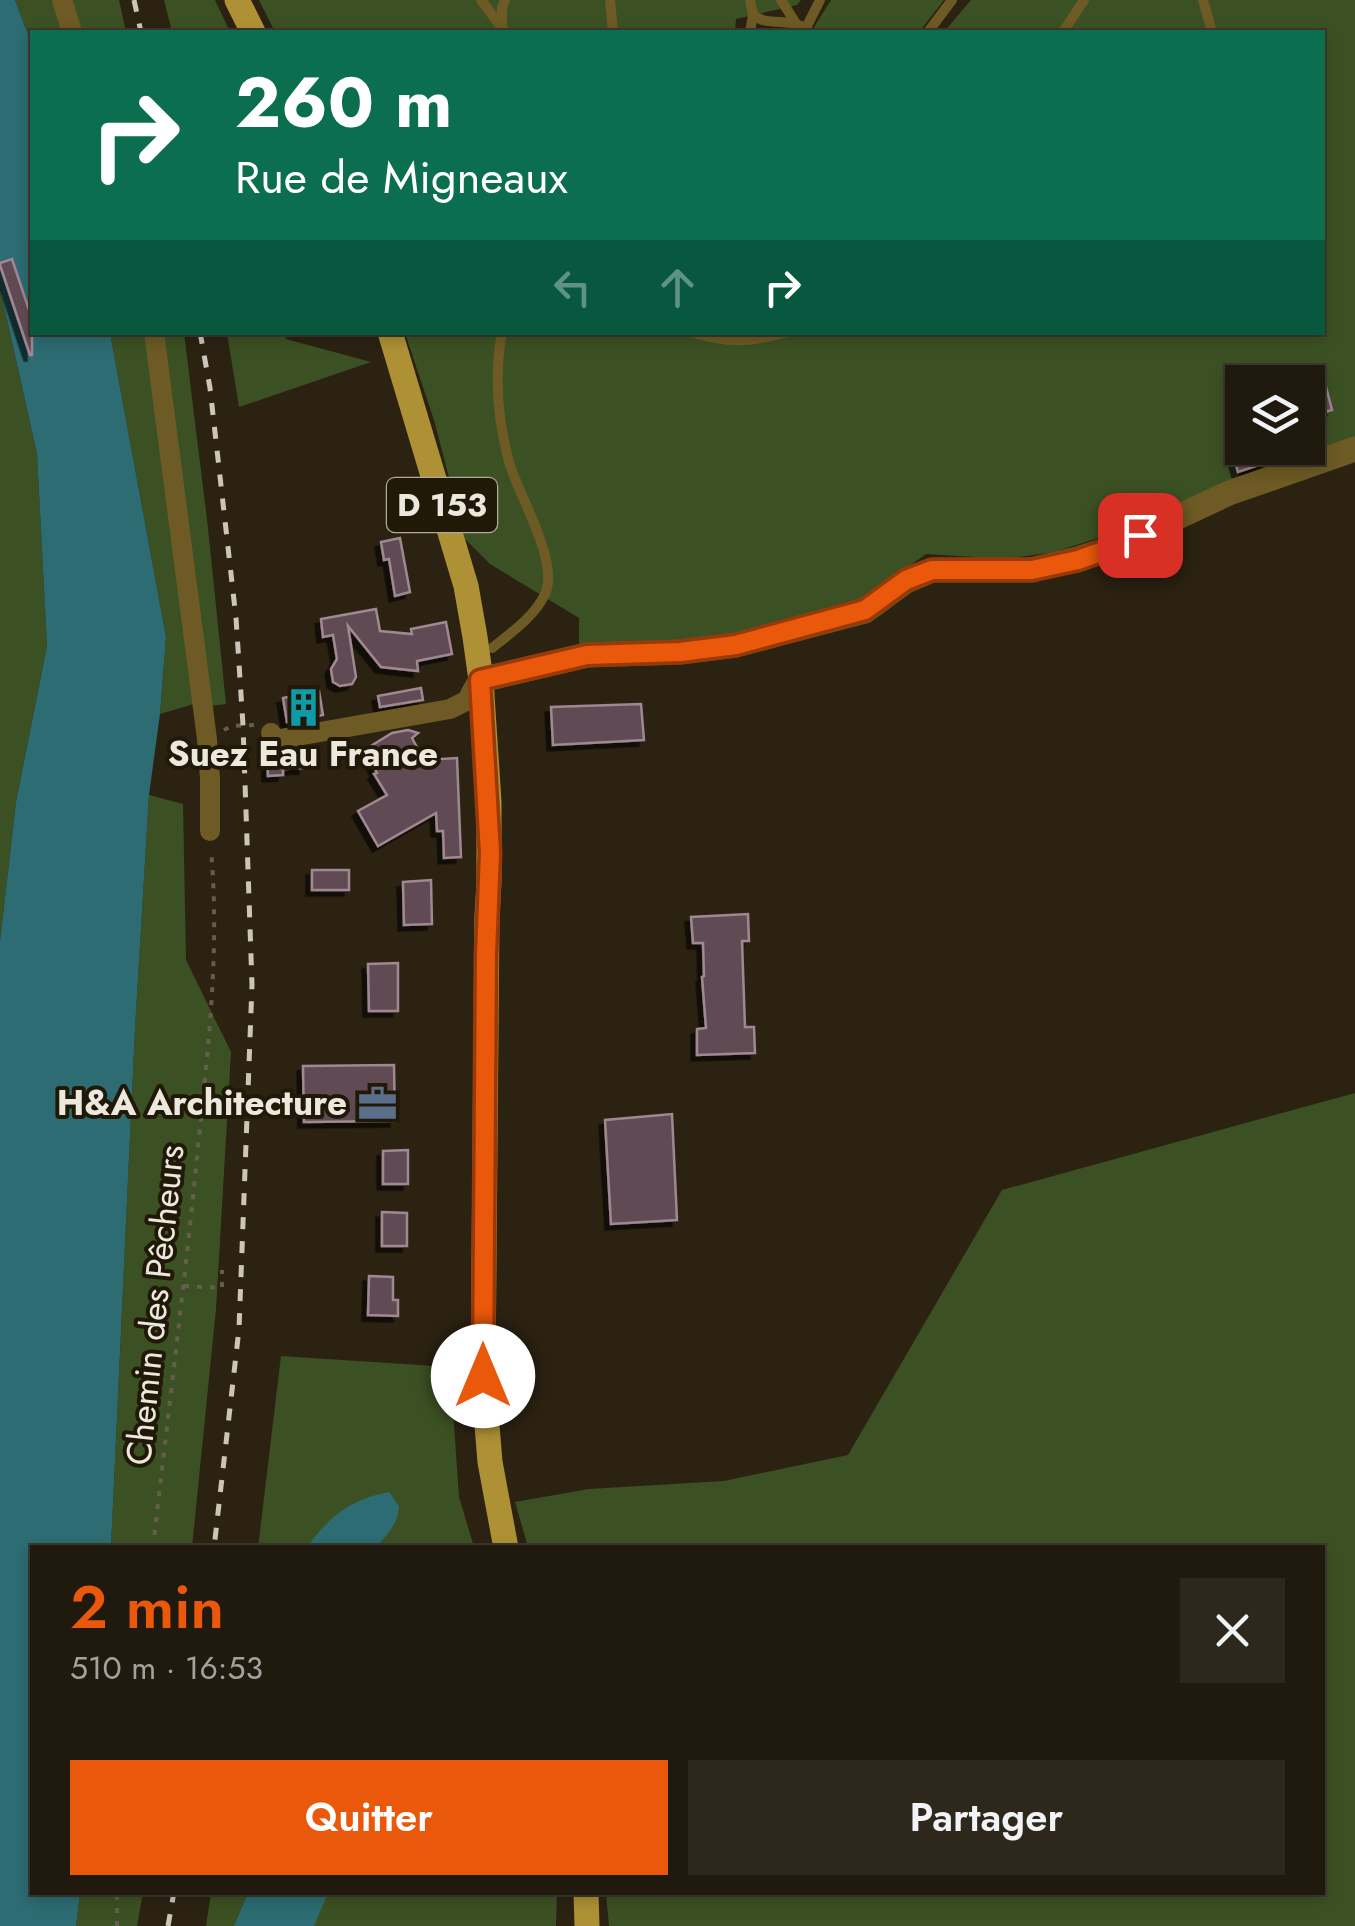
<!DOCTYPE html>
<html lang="fr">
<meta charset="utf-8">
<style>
:root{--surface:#201a0e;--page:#2d271c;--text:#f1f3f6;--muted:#a2a19e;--line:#3d382e;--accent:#ea580c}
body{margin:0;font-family:Jost,sans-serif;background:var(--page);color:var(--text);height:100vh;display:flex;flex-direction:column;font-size:38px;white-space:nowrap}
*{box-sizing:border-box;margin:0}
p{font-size:32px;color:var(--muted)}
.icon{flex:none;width:55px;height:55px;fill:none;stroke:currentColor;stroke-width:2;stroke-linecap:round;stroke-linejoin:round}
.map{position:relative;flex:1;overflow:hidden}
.side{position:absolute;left:30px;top:1545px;width:1295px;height:350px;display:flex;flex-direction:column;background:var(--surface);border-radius:0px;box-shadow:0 5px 15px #0003,0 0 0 2px var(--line)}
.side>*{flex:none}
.banner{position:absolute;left:30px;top:30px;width:1295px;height:305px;border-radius:0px;box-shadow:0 5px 15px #0003,0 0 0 2px var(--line);background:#0b6e4f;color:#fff;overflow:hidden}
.tools{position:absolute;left:1225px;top:365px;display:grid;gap:20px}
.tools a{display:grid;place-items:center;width:100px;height:100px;border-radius:0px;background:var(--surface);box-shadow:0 5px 15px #0003,0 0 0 2px var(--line);font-size:50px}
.pin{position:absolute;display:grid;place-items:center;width:85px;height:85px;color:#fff;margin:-42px;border-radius:20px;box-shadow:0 5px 15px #0006}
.me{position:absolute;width:110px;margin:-55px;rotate:0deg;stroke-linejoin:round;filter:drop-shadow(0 0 8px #0008)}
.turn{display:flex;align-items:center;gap:35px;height:210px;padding:0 40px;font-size:45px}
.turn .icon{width:130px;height:130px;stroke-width:2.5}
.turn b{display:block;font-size:70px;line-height:85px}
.lanes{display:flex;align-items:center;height:95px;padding:0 40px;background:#0003;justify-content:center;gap:50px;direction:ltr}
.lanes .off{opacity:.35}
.round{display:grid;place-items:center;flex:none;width:105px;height:105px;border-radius:0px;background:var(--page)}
.head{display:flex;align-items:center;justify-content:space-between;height:170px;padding:0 40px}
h1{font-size:60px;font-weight:600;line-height:75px;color:var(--accent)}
.action{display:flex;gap:20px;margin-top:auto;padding:20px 40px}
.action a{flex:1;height:115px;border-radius:0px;background:var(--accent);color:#fff;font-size:40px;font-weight:600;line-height:115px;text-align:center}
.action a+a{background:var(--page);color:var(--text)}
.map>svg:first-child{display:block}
</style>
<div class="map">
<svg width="1355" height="1926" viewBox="0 0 1355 1926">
<defs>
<filter id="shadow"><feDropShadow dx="-5.5" dy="5.5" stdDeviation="0" flood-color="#0009"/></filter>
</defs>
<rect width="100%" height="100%" fill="#2b2212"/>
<g fill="#3c5123">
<path d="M15,0H53L63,32H32V45Z"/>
<path d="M69,0H119L126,32H79Z"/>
<path d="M164,0H215L230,32H172Z"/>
<path d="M259,0H801L797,5L736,19L735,32H275Z"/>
<path d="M831,0H944L919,32H811Z"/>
<path d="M971,0H1355V437L1312,453L1308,438V417L1332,410L1324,383L1308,388V382H1242V436L1228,441L1240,477L1112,534L1054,552L977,563L975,557L926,554L854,606L710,639L579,647V618L490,564L465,539L434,420L405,333L1322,332V32H944Z"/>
<path d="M0,288L37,454L47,646L16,802L0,941Z"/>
<path d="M110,333H147L194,704L160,714L166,637Z"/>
<path d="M160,333H184L208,528L226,704L210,706Z"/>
<path d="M227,333H284L286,339L371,362L239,407Z"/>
<path d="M149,795L183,804L186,960L231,1052L216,1309L192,1547L111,1548L135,1029Z"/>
<path d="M1355,1093V1926H609L606,1893L1322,1892V1548L528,1547L515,1502L589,1489L724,1481L848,1455L1002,1190Z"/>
<path d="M281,1356L450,1367L459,1497L474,1547L258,1548Z"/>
<path d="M80,1893H143L137,1926H76Z"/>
<path d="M211,1893H557L556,1926H206Z"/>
</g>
<g fill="#2c6c72">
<path d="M0,0H15L32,45V332L110,333L166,637L160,714L149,795L135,1029L111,1547L32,1548V1892L80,1893L76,1926H0V941L16,802L47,646L37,454L0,288Z"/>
<path d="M389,1492L399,1506C398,1524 388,1534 376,1547H307C331,1515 349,1500 389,1492Z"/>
<path d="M248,1893V1892L328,1893L314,1926H234Z"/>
</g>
<g fill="#604b54" stroke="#9f8891" stroke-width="2.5" filter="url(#shadow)">
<path d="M12,259L32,319V355H30L0,265V263Z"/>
<path d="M1325,383L1332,410L1308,417V388Z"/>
<path d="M1231,448H1310L1238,472Z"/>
<path d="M400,538L410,592L395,596L389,559L384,560L381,542Z"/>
<path d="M376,609L380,631L412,634L411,629L446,622L452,654L417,661L418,671L381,667L348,626L356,677L352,684L340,686L333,682L331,669L337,659L333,635L323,637L321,619Z"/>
<path d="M421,688L423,700L380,707L378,696Z"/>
<path d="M319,691L323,715L287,722L283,698Z"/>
<path d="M641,704L644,740L553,745L551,707Z"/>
<path d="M408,730L418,733L412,738L424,760L457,758L461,857L444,858L443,831H437L436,813L378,846L358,811L387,795L374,774L377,773L366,749L392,733Z"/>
<path d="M267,753H303L304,768L283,769V775L268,776Z"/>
<rect x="312" y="870" width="37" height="20"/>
<path d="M431,880L432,924L404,925L403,882Z"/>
<path d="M748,914L749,941H742L745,1027H754L755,1053L697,1055V1029L706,1028L702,977L704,976L703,943H693L691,917Z"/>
<path d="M398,963V1011H369L368,964Z"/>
<path d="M394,1065L395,1121L304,1122L303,1066Z"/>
<path d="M672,1114L677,1220L611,1224L605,1120Z"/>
<path d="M408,1150V1184H383V1151Z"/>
<path d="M382,1212L407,1213V1246H382Z"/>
<path d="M369,1276L393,1277V1300H398V1316L368,1315Z"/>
</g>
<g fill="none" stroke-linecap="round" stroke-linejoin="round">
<g stroke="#655e4f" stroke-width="4" stroke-dasharray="5 8" stroke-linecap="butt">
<path d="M224,730L232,726L254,725"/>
<path d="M184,1286L222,1288V1270"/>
<path d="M153,1548C168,1414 185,1281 198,1147C208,1049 220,949 211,851"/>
<path d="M117,1926V1892"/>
</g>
<g stroke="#6d5a24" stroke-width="10">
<path d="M481,0L505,32"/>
<path d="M610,0L613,32"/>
<path d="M750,0L753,15L750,32"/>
<path d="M781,0L795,22"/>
<path d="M1203,0L1212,32"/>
<path d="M753,15C768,27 788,17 805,28"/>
<path d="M502,27V8L505,0"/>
<path d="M804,32L820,0"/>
<path d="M928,32L952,0"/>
<path d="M1063,32L1084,0"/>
<path d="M692,332C727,344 752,342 788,332"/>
<path d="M492,648C511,633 535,616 545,594C560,562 518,494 509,462C498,421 494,375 502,332"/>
</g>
<g stroke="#6d5a24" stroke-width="20">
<path d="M62,0L72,32"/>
<path d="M154,332L207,739L210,778V831"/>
<path d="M271,733L275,740L450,709L472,698"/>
</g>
<path stroke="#6d5a24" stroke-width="25" d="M472,696L481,680L587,655L680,652L736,645L865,611L906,581L932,570H1031L1078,559L1112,548L1229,493L1355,449"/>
<g stroke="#af9135" stroke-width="25">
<path d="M237,0L253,32"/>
<path d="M390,332L466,586L475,637L481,680L489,802V882L487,917L483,1376L490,1462L506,1548"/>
<path d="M586,1892L587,1926"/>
</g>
<g stroke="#ccc6ba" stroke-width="5" stroke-dasharray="12 12" stroke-linecap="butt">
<path d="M134,0L141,32"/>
<path d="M200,332L210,388L236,618L243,725L252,985L239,1329L214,1548"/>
<path d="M168,1926L174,1892"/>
</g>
</g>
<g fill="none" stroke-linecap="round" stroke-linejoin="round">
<defs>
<path id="route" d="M483,1376L486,954L490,853L480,680L587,655L680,652L736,645L865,610L906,580L932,570H1032L1078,560L1112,548L1140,535"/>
</defs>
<use href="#route" stroke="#983908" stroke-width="25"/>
<use href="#route" stroke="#ea580c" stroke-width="18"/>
</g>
<defs>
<symbol id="building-bare" viewBox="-9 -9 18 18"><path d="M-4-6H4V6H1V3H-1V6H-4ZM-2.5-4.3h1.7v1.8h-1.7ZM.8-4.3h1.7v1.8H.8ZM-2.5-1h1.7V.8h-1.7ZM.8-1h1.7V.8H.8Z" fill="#0f9aa8" stroke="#211908" stroke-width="2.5" paint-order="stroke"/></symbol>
<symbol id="office-bare" viewBox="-9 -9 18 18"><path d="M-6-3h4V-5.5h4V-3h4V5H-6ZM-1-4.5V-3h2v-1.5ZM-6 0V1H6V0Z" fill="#5c6f8a" stroke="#211908" stroke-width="2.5" paint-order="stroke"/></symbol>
</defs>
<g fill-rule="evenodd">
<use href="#building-bare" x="276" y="680" width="55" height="55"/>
<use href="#office-bare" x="350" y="1076" width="55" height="55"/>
</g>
<g text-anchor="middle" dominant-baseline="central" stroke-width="8" stroke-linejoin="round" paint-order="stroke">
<rect fill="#211908" stroke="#b0aa9d" stroke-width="2.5" x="387" y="478" width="110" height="54" rx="8"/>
<g font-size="32" font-weight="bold" fill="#ede8dd">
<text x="442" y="505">D 153</text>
</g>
<g font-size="35" font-weight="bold" fill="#ede8dd" stroke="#211908">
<text x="303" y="754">Suez Eau France</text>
<text x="347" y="1103" text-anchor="end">H&amp;A Architecture</text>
</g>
<g font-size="35" fill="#ede8dd" stroke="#211908">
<text transform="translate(155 1305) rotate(-84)">Chemin des Pêcheurs</text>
</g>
</g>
</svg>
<div class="tools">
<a><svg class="icon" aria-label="layers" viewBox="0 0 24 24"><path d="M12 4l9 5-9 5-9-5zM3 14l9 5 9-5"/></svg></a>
</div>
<div class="pin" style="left:1140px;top:535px;background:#d93025"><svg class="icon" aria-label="arrive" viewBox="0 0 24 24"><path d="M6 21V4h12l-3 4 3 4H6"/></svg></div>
<svg class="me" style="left:483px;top:1376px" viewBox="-20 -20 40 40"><circle r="19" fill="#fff"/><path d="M0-13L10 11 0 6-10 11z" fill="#ea580c"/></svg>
<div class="banner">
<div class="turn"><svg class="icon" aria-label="right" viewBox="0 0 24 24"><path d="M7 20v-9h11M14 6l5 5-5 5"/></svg><div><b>260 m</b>Rue de Migneaux</div></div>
<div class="lanes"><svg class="icon off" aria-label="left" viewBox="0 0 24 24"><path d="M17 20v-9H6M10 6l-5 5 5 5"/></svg><svg class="icon off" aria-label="ahead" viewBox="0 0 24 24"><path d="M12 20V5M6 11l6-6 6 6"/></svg><svg class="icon" aria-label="right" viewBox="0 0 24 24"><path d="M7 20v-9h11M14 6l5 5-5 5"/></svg></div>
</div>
<section class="side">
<div class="head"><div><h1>2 min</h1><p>510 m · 16:53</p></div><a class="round"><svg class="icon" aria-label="close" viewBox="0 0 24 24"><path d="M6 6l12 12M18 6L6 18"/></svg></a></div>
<div class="action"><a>Quitter</a><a>Partager</a></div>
</section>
</div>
